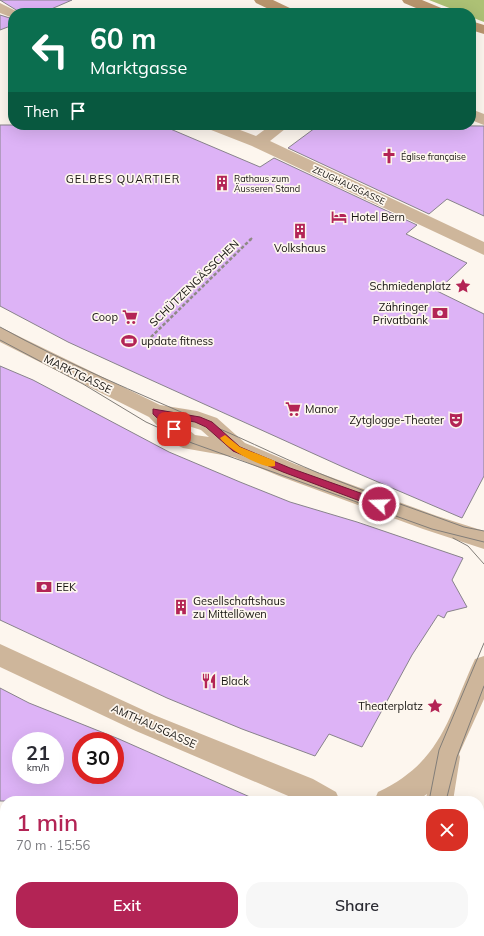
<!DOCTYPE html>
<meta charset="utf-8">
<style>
:root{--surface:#fff;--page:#f7f7f7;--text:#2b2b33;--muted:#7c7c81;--accent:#b32455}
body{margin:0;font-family:Mulish,sans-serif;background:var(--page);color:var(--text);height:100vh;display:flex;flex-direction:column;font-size:15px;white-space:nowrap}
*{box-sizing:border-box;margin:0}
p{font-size:13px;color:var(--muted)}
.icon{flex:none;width:22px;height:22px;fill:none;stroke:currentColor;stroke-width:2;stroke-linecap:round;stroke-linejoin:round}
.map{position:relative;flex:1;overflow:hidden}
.panel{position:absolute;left:0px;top:796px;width:484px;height:140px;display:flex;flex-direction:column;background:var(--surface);border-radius:16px 16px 0 0;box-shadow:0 4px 16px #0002}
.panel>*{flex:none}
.top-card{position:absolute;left:8px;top:8px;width:468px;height:122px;border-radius:16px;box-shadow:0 4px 16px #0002;background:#0b6e4f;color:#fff;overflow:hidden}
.speed{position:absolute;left:12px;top:732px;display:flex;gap:8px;font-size:20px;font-weight:700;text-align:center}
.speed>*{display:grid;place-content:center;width:52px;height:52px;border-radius:50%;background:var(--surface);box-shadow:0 4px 16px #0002;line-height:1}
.speed small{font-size:10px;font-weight:400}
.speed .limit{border:6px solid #d22;background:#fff;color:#111}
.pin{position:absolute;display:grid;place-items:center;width:34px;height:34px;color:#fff;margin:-17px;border-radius:8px;box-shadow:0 2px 6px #0006}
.me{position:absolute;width:44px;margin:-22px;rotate:290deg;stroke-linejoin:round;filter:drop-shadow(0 0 3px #0008)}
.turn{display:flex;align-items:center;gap:14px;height:84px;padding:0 16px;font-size:18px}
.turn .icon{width:52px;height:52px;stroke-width:2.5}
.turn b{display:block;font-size:28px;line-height:34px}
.then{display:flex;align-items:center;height:38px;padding:0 16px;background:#0003;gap:8px;font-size:15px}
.round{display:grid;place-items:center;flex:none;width:42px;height:42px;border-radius:16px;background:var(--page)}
.overview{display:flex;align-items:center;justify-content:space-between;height:68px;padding:0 16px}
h1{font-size:24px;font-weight:600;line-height:30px;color:var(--accent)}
.primary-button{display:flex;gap:8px;margin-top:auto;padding:8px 16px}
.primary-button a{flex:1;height:46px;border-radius:16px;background:var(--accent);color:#fff;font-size:16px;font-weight:600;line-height:46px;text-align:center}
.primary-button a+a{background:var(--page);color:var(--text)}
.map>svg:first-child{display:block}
</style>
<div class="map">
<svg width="484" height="936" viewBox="0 0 484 936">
<rect width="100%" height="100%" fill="#fdf6ee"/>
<path fill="#adc175" d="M429,0H484V22L471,17V13H462Z"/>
<g fill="#ddb3f6" stroke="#88838b" fill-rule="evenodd">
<path d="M0,0H72L42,13H21Z"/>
<path d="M0,15L13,19V25L0,30Z"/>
<path d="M0,125H161L260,167L274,158L417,225L406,234L467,263L437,291L484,314V476L462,518L343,467L151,380L68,342L0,306Z"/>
<path d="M319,125L484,126V216L447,199L429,214L288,148Z"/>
<path d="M0,366L33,380L169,452L240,482L290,502L357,522L463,558L452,580L467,607L447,612L444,618L438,615L412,655L362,747L329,734L315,756L242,729L167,698L0,620Z"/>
<path d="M0,688L29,703L119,739L259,801H0ZM21,741H55V775H21ZM81,741H115V775H81Z"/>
</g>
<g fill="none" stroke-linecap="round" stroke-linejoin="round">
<path stroke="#8f8a85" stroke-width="2" stroke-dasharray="3 1.5" stroke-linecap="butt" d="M250,240L252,238"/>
<path stroke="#8f8a85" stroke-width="2.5" stroke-dasharray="3.5 2" stroke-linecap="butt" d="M147,341L251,239"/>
<path fill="#ceb69b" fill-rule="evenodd" d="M441,931H461L462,936H442Z"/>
<g fill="#ceb69b" fill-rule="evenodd">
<path d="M0,3L20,13H13V18L0,13Z"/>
<path d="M471,109L484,114V125L471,120Z"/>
<path d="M204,125H227L256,136L271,125H290L270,141L484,242V255L252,146L206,128Z"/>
<path d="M0,327L160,405L197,411L217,418L245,443L295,464L437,516L484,531V549L423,529L279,476L234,457L183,448L175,444L149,417L0,342ZM182,424L201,430L209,437L195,435Z"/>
<path d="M0,644L154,715L313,779L336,792L340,801H300L136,731L0,667Z"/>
<path d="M484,656V699L459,754L460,757L453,801H425L427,794L417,801H374L378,792C442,762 448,717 475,659Z"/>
<path d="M479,895L484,897V927L479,925Z"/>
<path d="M218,931H249L247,936H216Z"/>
</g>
<g fill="#b9956d" fill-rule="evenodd">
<path d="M254,0H273L294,10L296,13H277L256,3Z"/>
<path d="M402,0H422L446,10L448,13H428L404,3Z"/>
<path d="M471,21L484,25V34L471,30Z"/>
</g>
<g stroke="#817d78" stroke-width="1">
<path d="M0,327C67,364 136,392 206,423C249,441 292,463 336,480C378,497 421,511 464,527L484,531"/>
<path d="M0,340L83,384L146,422L192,443L432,529L484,542"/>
<path d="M453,538L468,546L484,564"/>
<path d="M429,801L439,750L484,643"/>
<path d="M446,801L457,757L484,686"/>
<path d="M440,931L441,936"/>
<path d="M459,931L460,936"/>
</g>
</g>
<path fill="#b32455" stroke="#741737" d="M153,409L200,417L212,422L240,447L290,468L383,501L384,504L383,507H376L283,472L233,451L206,427L195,422L167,417L179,429L177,431H171L153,414Z"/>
<path fill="#f59e0b" d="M225,435L240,447L275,461V466C264,470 226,448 220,438Z"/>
<defs>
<symbol id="church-bare" viewBox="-9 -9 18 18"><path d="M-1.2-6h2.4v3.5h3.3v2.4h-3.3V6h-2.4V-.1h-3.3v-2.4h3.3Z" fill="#b32455" stroke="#fdf6ee" stroke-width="2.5" paint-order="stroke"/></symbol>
<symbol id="building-bare" viewBox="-9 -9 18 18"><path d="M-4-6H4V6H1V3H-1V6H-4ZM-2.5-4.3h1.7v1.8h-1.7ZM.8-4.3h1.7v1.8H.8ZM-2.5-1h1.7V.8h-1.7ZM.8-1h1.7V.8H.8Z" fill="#b32455" stroke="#fdf6ee" stroke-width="2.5" paint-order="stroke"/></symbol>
<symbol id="hotel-bare" viewBox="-9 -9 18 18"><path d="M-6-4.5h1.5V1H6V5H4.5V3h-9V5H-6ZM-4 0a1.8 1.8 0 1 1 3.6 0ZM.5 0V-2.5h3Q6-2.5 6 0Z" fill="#b32455" stroke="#fdf6ee" stroke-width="2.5" paint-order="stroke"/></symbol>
<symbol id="sight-bare" viewBox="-9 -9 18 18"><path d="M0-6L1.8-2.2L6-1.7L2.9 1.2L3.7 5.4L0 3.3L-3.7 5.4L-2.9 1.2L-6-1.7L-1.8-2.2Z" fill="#b32455" stroke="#fdf6ee" stroke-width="2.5" paint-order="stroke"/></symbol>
<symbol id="bank-bare" viewBox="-9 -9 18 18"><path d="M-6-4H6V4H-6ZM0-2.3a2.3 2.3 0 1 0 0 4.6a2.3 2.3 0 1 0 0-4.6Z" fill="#b32455" stroke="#fdf6ee" stroke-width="2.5" paint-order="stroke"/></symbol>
<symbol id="supermarket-bare" viewBox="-9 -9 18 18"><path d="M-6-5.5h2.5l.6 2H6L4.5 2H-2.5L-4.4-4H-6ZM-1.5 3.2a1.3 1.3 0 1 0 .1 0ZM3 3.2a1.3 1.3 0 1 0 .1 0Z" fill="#b32455" stroke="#fdf6ee" stroke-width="2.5" paint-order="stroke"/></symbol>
<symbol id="stadium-bare" viewBox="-9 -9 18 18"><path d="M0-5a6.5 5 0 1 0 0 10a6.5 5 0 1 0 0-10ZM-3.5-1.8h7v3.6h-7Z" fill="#b32455" stroke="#fdf6ee" stroke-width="2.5" paint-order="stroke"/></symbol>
<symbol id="theatre-bare" viewBox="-9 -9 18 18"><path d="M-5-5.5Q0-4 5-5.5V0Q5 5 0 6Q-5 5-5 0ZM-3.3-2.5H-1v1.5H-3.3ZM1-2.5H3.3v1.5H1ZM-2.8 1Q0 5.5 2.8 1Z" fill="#b32455" stroke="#fdf6ee" stroke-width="2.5" paint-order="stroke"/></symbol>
<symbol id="restaurant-bare" viewBox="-9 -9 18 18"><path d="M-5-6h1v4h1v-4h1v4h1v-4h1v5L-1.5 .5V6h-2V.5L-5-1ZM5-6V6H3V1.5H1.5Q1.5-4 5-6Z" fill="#b32455" stroke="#fdf6ee" stroke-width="2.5" paint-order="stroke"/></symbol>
</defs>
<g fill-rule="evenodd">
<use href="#church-bare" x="378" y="145" width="22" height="22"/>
<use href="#building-bare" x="211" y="172" width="22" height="22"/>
<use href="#hotel-bare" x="328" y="206" width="22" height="22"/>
<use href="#building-bare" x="289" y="220" width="22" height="22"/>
<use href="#sight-bare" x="452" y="275" width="22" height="22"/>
<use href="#bank-bare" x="429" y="302" width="22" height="22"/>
<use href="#supermarket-bare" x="119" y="306" width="22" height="22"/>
<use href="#stadium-bare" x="118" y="330" width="22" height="22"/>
<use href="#supermarket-bare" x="282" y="398" width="22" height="22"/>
<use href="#theatre-bare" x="445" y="409" width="22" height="22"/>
<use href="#bank-bare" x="33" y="576" width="22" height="22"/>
<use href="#building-bare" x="170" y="596" width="22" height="22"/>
<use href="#restaurant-bare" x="198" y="670" width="22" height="22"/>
<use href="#sight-bare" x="424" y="695" width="22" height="22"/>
</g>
<g text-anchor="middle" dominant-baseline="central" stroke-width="3.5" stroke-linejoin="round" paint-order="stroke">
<g font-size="9" fill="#161411" stroke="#fdf6ee" text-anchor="start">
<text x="401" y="156">Église française</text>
<text x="234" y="178">Rathaus zum<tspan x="234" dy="10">Äusseren Stand</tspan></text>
</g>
<g font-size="9" fill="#161411" stroke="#fdf6ee">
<text transform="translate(349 185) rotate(25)">ZEUGHAUSGASSE</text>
</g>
<g font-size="11" letter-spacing="1" fill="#161411" stroke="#fdf6ee">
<text x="123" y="179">GELBES QUARTIER</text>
</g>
<g font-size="11" fill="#161411" stroke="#fdf6ee" text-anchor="start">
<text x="351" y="217">Hotel Bern</text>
<text x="300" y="248" text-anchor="middle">Volkshaus</text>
<text x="451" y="286" text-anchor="end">Schmiedenplatz</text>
<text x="428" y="307" text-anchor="end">Zähringer<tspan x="428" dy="13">Privatbank</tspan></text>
<text x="118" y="317" text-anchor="end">Coop</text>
<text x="141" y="341">update fitness</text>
<text x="305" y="409">Manor</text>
<text x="444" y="420" text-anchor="end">Zytglogge-Theater</text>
<text x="56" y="587">EEK</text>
<text x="193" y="601">Gesellschaftshaus<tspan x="193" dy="13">zu Mittellöwen</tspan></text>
<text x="221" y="681">Black</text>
<text x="423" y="706" text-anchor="end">Theaterplatz</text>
</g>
<g font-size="11" fill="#161411" stroke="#fdf6ee">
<text transform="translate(194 283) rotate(-44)">SCHÜTZENGÄSSCHEN</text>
<text transform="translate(78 374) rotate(26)">MARKTGASSE</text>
<text transform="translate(154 726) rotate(24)">AMTHAUSGASSE</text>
</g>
</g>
</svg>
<div class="speed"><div>21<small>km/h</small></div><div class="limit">30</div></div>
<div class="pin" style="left:174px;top:429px;background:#d93025"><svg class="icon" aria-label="arrive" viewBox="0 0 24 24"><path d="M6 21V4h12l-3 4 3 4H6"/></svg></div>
<svg class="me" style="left:379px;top:504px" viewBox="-20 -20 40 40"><circle r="17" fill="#b32455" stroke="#fff" stroke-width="3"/><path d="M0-11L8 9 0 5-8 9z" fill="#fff"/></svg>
<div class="top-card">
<div class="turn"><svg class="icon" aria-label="left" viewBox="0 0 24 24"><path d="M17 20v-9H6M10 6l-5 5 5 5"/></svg><div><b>60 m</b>Marktgasse</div></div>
<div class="then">Then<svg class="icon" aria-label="arrive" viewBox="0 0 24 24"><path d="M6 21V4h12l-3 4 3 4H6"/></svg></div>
</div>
<section class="panel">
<div class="overview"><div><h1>1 min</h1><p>70 m · 15:56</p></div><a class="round" style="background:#d93025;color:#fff"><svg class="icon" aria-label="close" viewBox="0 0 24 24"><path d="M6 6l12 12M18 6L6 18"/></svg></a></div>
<div class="primary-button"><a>Exit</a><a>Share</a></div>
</section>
</div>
